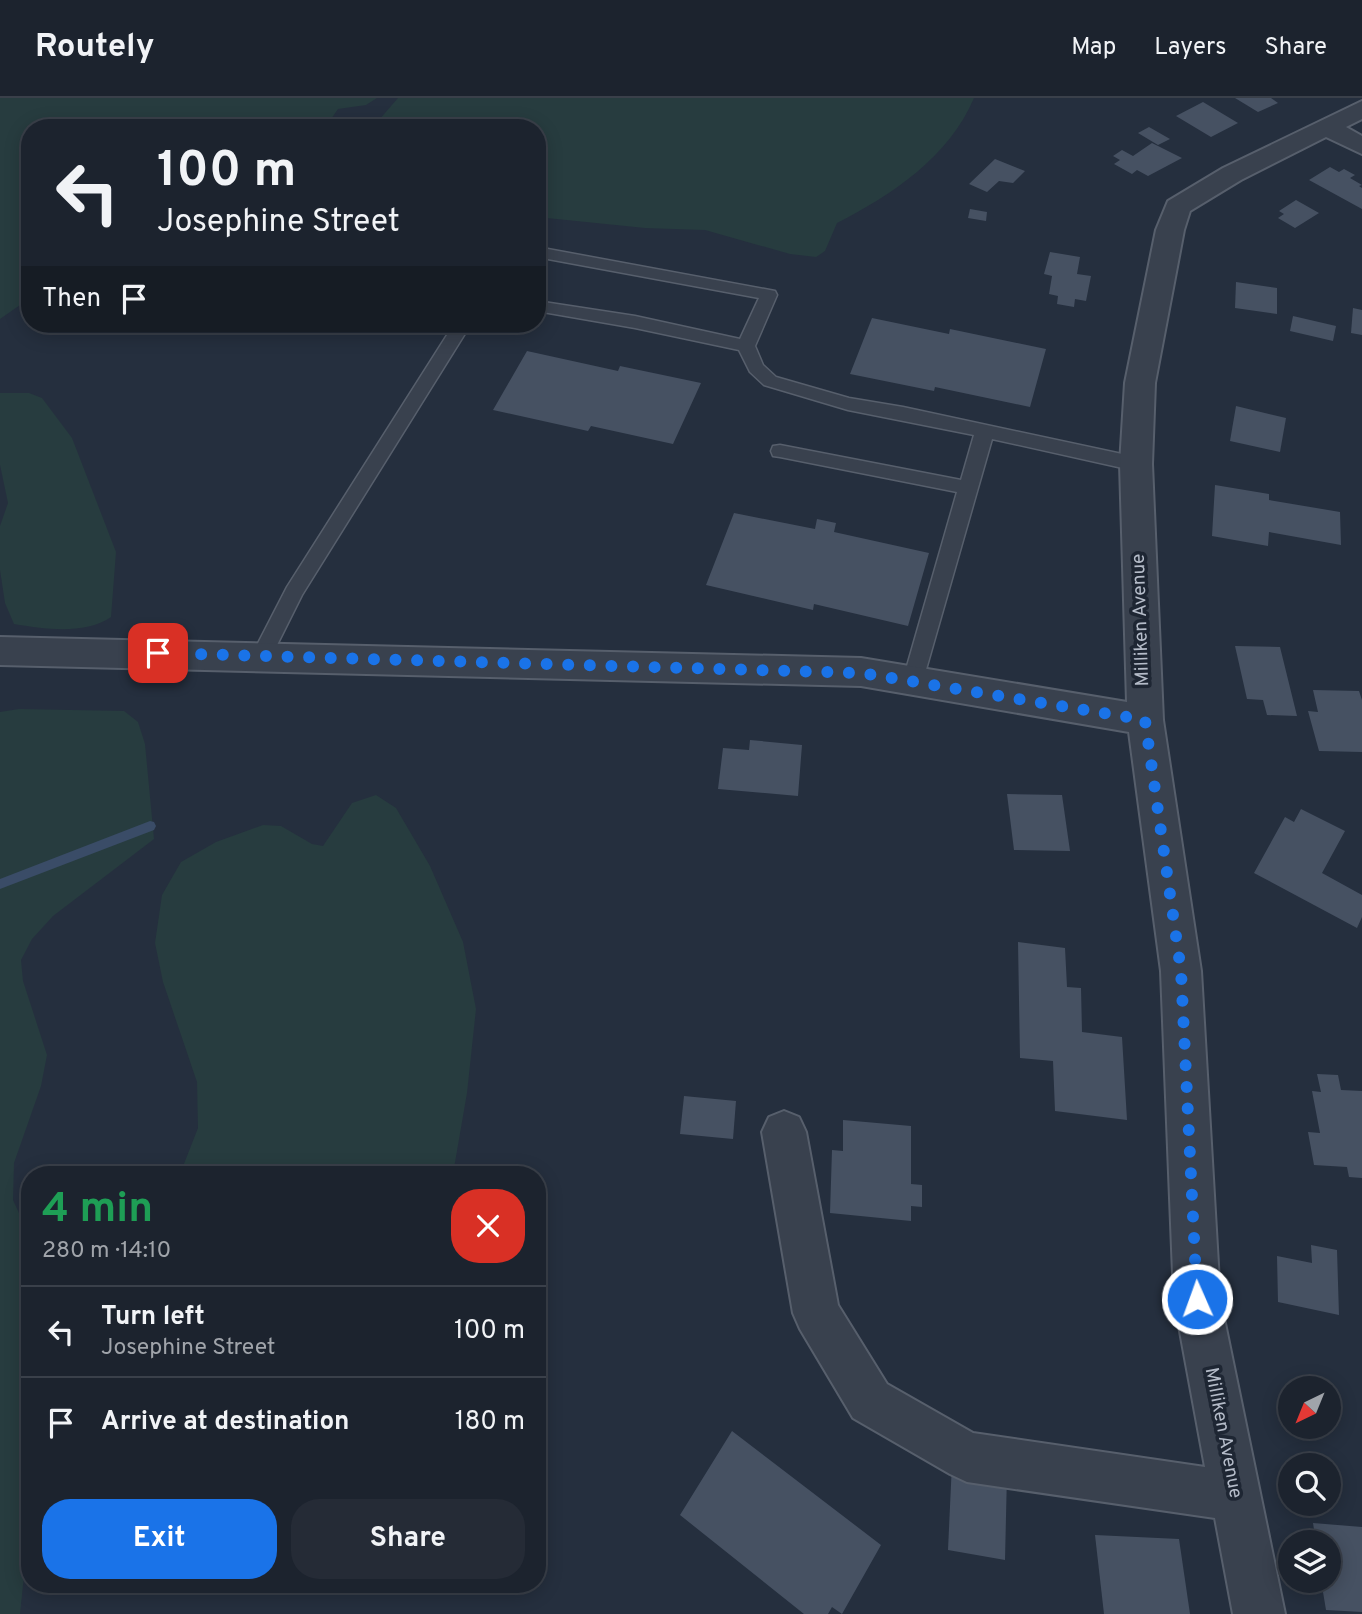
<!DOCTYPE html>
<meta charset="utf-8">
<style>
:root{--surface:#1c232e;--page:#252b36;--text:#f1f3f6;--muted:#a0a4aa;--line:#3a404a;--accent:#1a73e8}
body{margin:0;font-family:Overpass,sans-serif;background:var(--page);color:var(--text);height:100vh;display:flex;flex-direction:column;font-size:26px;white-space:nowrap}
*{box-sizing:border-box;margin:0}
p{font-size:23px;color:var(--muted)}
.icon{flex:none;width:38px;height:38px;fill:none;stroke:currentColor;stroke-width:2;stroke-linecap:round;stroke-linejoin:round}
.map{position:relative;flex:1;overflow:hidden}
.details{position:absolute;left:21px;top:1068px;width:525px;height:427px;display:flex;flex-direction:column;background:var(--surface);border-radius:28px;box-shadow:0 4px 18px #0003,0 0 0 2px var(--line)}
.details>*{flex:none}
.guide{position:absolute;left:21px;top:21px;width:525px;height:214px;border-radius:28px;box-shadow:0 4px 18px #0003,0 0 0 2px var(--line);background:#1c232e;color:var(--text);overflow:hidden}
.needle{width:46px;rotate:223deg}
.tools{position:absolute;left:1278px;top:1278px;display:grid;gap:14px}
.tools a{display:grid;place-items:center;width:63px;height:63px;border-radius:50%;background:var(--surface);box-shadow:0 4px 18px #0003,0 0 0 2px var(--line);font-size:35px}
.pin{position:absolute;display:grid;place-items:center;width:60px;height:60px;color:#fff;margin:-30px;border-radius:14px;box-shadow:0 4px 10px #0006}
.me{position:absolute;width:77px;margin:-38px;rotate:358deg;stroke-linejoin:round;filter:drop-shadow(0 0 5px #0008)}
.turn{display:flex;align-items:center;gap:24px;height:147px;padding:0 21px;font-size:32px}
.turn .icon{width:91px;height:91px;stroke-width:2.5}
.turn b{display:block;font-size:49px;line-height:60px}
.then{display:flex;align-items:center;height:66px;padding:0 21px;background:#0003;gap:14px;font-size:26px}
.round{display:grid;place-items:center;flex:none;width:74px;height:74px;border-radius:28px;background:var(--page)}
.headline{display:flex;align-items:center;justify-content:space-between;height:119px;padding:0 21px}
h1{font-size:42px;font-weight:700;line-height:52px;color:#1e9e55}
.cta{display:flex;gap:14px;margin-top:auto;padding:14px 21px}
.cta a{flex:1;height:80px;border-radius:28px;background:var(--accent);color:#fff;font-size:28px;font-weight:700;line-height:80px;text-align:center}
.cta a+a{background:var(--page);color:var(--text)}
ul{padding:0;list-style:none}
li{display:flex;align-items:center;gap:21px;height:91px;padding:0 21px;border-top:2px solid var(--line)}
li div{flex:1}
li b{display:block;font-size:26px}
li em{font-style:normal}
header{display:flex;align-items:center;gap:42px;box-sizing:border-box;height:98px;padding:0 35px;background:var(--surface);border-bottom:2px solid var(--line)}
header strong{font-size:33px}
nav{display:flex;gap:38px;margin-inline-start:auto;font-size:24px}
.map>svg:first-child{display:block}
</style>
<header>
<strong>Routely</strong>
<nav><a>Map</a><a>Layers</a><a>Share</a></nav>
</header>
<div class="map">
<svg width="1362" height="1516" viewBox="0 0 1362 1516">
<rect width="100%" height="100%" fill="#252f3e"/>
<g fill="#273c3f">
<path d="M0,0H377L366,7L338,11L325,30H30V200L0,221Z"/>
<path d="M398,0H974C949,59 892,97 837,125L825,153L816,159L790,156L705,132L645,130L537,119V30H372Z"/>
<path d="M0,295H29L42,300L72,340L116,454L111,519C85,537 44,531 14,526L5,505L0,472V428L8,405L0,367Z"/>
<path d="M19,611L124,613L138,624L145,646L154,741L53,818L32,841L21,862L23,883L47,957L41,988L14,1065L13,1102L24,1126L30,1128V1454L25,1468L20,1516H0V614Z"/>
<path d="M376,697L396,710L430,768L463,844L476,911L467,995L453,1076H180L198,1030L197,984L163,884L155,845L162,797L181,764L216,744L263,727L281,728L312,746L323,748L352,705Z"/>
</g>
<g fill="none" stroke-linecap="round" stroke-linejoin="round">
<path fill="#3a4c67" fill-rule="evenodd" d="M150,723L154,724L156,728L154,732L0,791V781Z"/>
</g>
<g fill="#465162">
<path d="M1235,0H1271L1278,5L1258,14Z"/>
<path d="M1203,4L1238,25L1211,39L1176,18Z"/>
<path d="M1149,29L1170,41L1158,47L1138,35Z"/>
<path d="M1152,45L1182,60L1148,78L1137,72L1132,76L1114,66L1120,62L1113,58L1122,52L1133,58Z"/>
<path d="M995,61L1025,73L1013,85L999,83L987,94L969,86Z"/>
<path d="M1330,69L1339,74L1344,71L1355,77L1350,80L1362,87L1359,88L1362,90V111L1309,82Z"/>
<path d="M1296,102L1319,115L1295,130L1278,120L1284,116L1279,113Z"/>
<path d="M970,111L987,114L986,123L968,120Z"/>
<path d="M1050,154L1080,159L1077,176L1091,178L1086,203L1075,201L1074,209L1057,206L1058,198L1049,196L1052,178L1044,176Z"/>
<path d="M1236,184L1277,190V216L1235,210Z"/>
<path d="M1353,210L1362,212V237L1351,235Z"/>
<path d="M1293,218L1336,228L1333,243L1290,233Z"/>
<path d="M872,220L949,236L950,231L1046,251L1030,309L935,289L934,293L850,276Z"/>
<path d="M527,253L618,273L620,268L701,285L673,346L591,328L588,333L493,312Z"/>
<path d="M1236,308L1286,320L1280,354L1230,343Z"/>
<path d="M1215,387L1269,396V402L1340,414L1341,447L1269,434L1268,448L1212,438Z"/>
<path d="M734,415L815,431L817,421L836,425L834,434L929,455L908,528L814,506L813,512L706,487Z"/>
<path d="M1235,548L1280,549L1297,618L1267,617L1263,602L1247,601Z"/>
<path d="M1313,592L1359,593L1362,602V654L1319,653L1308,613L1318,614Z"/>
<path d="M750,642L802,647L798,698L718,691L723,650L749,652Z"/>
<path d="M1007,696L1062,697L1070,753L1014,752Z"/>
<path d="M1301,711L1345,733L1322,775L1362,797V819L1357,830L1254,775L1285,719L1294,724Z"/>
<path d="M1018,844L1065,850L1067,889L1081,890L1082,934L1122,939L1127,1022L1055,1013L1053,963L1020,960Z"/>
<path d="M1317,976L1338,977L1341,992L1362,993V1080L1349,1079L1347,1069L1314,1067L1308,1034L1320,1035L1312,993L1321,994Z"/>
<path d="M684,998L736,1003L733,1041L680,1036Z"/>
<path d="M843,1022L911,1028V1086L922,1087V1109L911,1108V1123L830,1115L832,1052L843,1053Z"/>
<path d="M1311,1147L1337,1152L1339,1217L1278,1204L1277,1158L1312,1165Z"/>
<path d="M732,1333L881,1447L842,1516L832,1509L828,1516H804L680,1417Z"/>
<path d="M952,1365L1007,1375L1005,1462L948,1452Z"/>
<path d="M1313,1425L1362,1429V1514L1326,1512L1321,1482H1328V1444H1316Z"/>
<path d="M1095,1437L1179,1441L1190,1516H1104Z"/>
</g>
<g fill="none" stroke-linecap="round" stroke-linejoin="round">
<defs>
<g id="lane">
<path d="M537,149L775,193L777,197L755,248L763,267L776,279L849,300L903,309L1136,359L1143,361L1145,366L1143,371L1136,373L992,341L923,582L920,588L913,590L906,588L903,582L957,394L780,359L773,358L771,353L773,348L780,347L961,382L974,337L848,312L764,287L750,274L739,252L635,230L537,213V203L635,218L740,241L759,200L537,159Z"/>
<path d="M454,226H471L302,497L269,563L262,565L255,563L252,557L287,489Z"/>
</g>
<path id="street" d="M1362,3V21L1346,29L1362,38V56L1326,39L1241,82L1190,113L1184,132L1155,285L1152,366L1163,622L1201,873L1220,1201L1285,1516H1233L1215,1420L967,1384L950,1376L853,1320L800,1231L793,1215L762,1034L769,1019L784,1013L799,1019L806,1034L838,1207L887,1286L973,1335L1205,1369L1174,1201L1161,873L1129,634L861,588L0,567V539L861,560L1127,604L1120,366L1125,285L1156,132L1168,103L1223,70Z"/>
</defs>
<use href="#lane" stroke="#575f6c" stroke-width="3"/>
<use href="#street" stroke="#575f6c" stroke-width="4"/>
<use href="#lane" fill="#39414e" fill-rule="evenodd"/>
<use href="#street" fill="#39414e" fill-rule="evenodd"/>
</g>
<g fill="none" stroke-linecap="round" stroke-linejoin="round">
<path stroke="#1a73e8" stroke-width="12" stroke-dasharray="0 21.6" d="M158,555L861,575L1145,622L1181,873L1197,1201"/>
</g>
<g text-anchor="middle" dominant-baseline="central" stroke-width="7" stroke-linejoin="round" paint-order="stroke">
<g font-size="19" fill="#b5bcc9" stroke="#1e2633">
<text transform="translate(1141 522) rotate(-92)">Milliken Avenue</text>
<text transform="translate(1223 1335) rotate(79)">Milliken Avenue</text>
</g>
</g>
</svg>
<div class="tools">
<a><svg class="needle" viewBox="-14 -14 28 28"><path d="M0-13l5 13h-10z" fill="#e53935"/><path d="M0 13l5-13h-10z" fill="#a0a4aa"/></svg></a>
<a><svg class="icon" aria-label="search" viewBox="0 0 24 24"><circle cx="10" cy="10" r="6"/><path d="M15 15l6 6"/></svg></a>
<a><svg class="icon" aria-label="layers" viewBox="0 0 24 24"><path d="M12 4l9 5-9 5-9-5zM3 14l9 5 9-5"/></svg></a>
</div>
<div class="pin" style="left:158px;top:555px;background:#d93025"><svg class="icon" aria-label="arrive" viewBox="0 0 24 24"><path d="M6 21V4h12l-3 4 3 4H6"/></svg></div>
<svg class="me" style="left:1197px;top:1201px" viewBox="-20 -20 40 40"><circle r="17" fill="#1a73e8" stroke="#fff" stroke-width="3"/><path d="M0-11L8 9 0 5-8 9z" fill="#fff"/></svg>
<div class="guide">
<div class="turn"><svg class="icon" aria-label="left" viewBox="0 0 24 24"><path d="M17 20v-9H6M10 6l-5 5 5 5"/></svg><div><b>100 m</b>Josephine Street</div></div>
<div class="then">Then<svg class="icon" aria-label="arrive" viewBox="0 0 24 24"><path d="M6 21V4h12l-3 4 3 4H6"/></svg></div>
</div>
<section class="details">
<div class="headline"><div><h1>4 min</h1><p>280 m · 14:10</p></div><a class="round" style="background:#d93025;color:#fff"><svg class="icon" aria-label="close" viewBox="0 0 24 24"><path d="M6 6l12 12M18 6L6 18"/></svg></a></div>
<ul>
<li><svg class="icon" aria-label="left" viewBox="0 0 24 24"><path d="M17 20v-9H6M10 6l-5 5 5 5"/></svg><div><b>Turn left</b><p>Josephine Street</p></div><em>100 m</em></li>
<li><svg class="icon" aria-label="arrive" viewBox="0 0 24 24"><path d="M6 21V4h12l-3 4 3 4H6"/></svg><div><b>Arrive at destination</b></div><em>180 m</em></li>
</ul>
<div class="cta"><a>Exit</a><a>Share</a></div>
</section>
</div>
